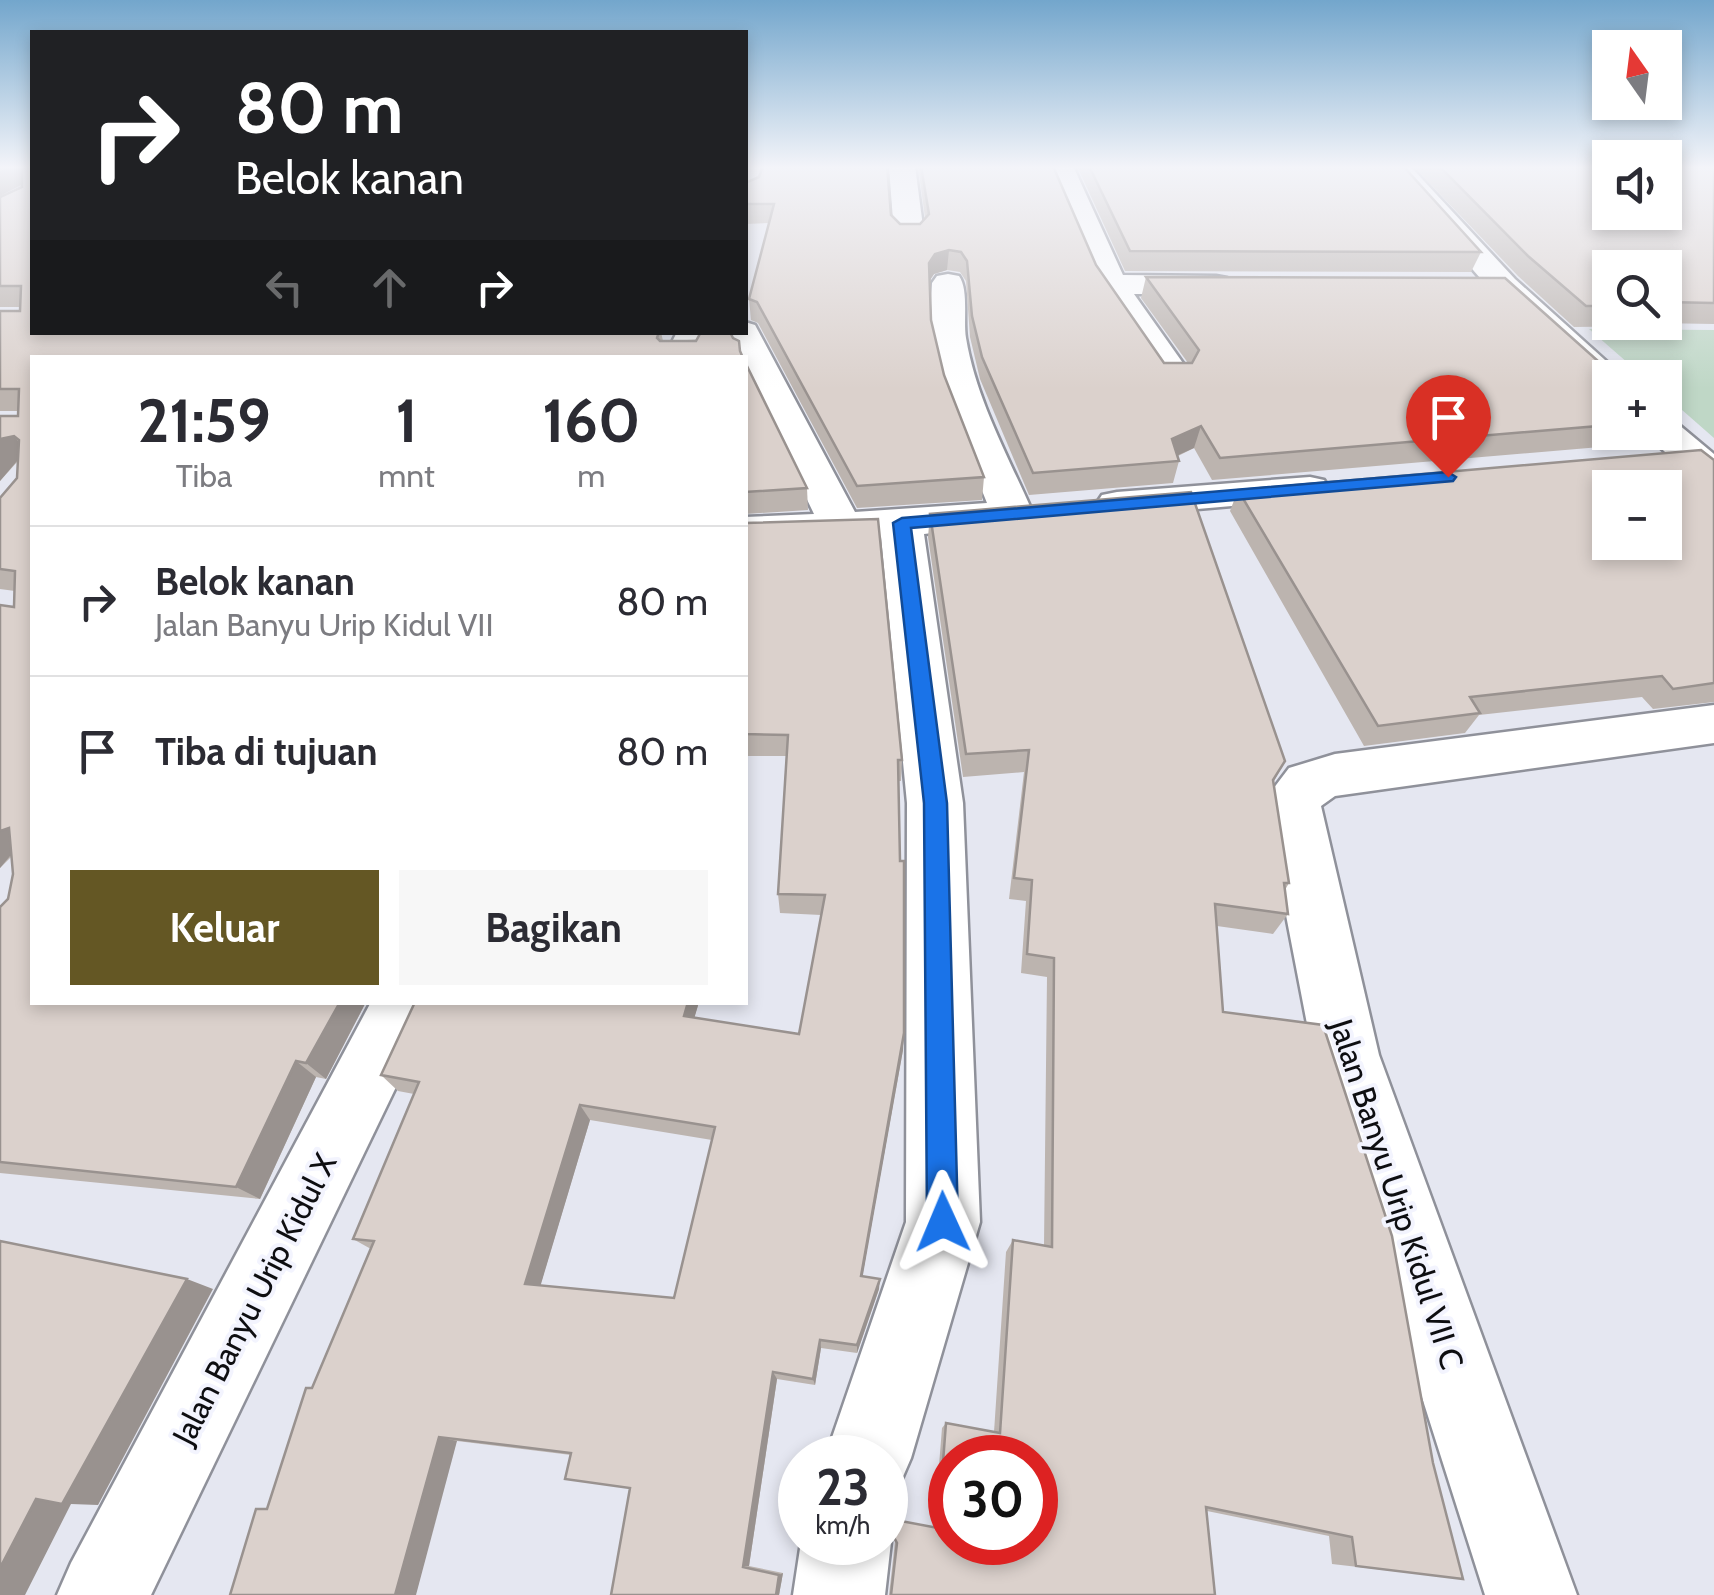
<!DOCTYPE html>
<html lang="id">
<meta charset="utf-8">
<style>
:root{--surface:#fff;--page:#f7f7f7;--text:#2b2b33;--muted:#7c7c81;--line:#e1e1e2;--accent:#645724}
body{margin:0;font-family:Cabin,sans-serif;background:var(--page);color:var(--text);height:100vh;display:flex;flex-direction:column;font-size:38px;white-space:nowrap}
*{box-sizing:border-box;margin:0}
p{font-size:32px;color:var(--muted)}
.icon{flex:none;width:55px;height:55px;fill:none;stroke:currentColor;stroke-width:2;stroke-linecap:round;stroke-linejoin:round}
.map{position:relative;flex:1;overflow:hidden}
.panel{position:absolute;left:30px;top:355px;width:718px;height:650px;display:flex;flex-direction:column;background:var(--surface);border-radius:0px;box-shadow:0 5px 15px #0003}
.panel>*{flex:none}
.banner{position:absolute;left:30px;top:30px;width:718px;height:305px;border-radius:0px;box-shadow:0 5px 15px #0003;background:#202124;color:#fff;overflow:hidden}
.needle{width:65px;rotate:346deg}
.controls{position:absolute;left:1592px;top:30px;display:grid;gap:20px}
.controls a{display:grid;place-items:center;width:90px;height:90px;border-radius:0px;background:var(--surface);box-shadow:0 5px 15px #0003;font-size:50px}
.speed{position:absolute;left:778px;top:1435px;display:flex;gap:20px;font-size:50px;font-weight:700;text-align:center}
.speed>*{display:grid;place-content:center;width:130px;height:130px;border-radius:50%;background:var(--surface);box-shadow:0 5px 15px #0003;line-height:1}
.speed small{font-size:25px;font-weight:400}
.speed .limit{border:15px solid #d22;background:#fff;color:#111}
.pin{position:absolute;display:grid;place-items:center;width:85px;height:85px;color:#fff;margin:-102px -42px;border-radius:50% 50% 50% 0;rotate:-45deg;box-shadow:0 0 10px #0007}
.pin .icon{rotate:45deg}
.me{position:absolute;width:110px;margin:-55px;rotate:359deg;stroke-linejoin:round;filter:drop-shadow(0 0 8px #0008)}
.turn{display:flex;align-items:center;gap:35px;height:210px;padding:0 40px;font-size:45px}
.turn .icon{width:130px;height:130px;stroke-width:2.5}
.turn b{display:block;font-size:70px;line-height:85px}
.lanes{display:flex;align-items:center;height:95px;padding:0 40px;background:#0003;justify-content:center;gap:50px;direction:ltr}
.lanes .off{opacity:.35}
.eta{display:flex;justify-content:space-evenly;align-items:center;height:170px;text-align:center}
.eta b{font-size:60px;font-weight:700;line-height:70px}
.primary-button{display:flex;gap:20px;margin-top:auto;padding:20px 40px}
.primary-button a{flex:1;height:115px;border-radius:0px;background:var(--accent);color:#fff;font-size:40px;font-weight:700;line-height:115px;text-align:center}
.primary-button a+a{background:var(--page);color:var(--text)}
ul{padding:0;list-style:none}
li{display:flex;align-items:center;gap:30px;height:150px;padding:0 40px;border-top:2px solid var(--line)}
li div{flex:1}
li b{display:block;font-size:38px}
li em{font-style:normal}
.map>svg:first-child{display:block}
</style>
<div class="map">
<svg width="1714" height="1595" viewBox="0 0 1714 1595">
<rect width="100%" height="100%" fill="#e5e7f1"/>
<path fill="#bfd7c6" d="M1589,329L1714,330V438L1665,395V378L1644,377Z"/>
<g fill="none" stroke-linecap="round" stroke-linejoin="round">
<defs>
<g id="minor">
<path d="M745,166H767L759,193L745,201Z"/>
<path d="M889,166H915L924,234L919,240H899L894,234Z"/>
<path d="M1047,166H1073L1123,275L1216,276L1227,278L1232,285L1227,292L1216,294H1134L1190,373L1185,381L1172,384L1159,381L1096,284Z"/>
<path d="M1383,166H1410L1515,279L1625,378H1610V393L1597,390L1493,293Z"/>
<path d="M948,274L959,276C969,290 963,320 966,338C976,399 1008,456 1033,513L1027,522L924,534L963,803L980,1222L911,1458L898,1488L885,1494V1458H825L906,1222L907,803L881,537L745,543V517L814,514L745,371V358H739L726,332H745V322L755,325L855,512L987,503C959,431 925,362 932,283L937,276Z"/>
<path d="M677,332H711L699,358H664Z"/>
<path d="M1665,421L1678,424L1714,454V487L1700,484L1652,440L1646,432H1665Z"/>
<path d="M1310,477L1324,480L1330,489L1324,498L1117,516L1102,513L1096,504L1102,495L1117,492Z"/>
<path d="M1714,705V743L1335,796L1321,806L1379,1055L1577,1595H1485L1313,1055L1264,801L1289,768L1335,754Z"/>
<path d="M371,1002H437L151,1595H57L71,1563Z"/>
<path d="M885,1528L891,1542L885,1595H793L801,1542H885Z"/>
</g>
</defs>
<use href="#minor" stroke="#8f919a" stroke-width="5"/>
<use href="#minor" fill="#fff" fill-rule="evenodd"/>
</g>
<g fill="#bcb4af" fill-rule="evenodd">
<path d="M0,166H32V332H661L663,341L733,338L739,341L32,358V1002H366L326,1079L316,1077L260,1199L0,1173V907L8,899L13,874L12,856L0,868V605L14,607L15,591L0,589V498L17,478L18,461L0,481V416H18V411H0V311H20V307H0V197L22,187V185L0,196Z"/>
<path d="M918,166H1053L1096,265L1164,363H1188L1141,298L1146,277L1610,378V432H1655L1647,443L1212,480L1194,448L1178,456L1179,461L1173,483L1029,495L980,379L970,337L966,281L960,272L947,270L934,274L930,280L931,320L944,375L984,477L982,500L857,508L758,323L751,320L749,299L769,223L745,224V183L891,215L900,224H920L925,218Z"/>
<path d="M1077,166H1403L1481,252L1471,272L1125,271Z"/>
<path d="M1413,166H1714V324L1656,323L1653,326L1574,327L1518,276ZM1610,268H1665V322H1610Z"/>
<path d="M745,362L807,488L808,510L745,514Z"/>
<path d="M1714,460V702L1653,709L1642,697L1479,715L1465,733L1364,746L1230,511L1238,490Z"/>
<path d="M930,514L1285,761L1273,783L1289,883L1285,890L1288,914L1273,934L1217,926L1223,1012L1433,1463L1463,1579L1332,1564L1329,1536L1207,1511L1215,1595H889L895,1542L887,1526L885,1518L934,1528L942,1428L946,1423L994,1432L1006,1252L1013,1240L1044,1245L1047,977L1021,973L1026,901L1009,899L1024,772L963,777L928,537Z"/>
<path d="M745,523L902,760L901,781H898L903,1050L862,1276L879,1289L857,1353L821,1348L815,1385L777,1379L749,1566L783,1573L779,1595H611L630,1489L571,1455L457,1441L267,1509L312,1388L371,1249L353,1239L414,1094L398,1091L381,1075L699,1002L694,1018L799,1034L821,915L780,913L778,894L786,756H745ZM590,1120L712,1140L674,1298L540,1286Z"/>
</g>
<g fill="#99928f">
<path d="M11,166H25L32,179L0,196V171Z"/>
<path d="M949,250L947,270L934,274L928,283L929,263L935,254Z"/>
<path d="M1201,426L1194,448L1165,461L1172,439Z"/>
<path d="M14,436L31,458L17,461L0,481V439Z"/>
<path d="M9,828L32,849L10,856L0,868V831Z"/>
<path d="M340,1002H366L326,1079L306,1063Z"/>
<path d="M688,1002H699L690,1033L684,1016Z"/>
<path d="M904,1033L903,1050L861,1286V1276Z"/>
<path d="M296,1061L316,1077L260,1199L236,1187Z"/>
<path d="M580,1105L590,1120L538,1294L525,1284Z"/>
<path d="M187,1279L213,1289L98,1505L71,1504L25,1595H0V1568L36,1499Z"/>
<path d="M880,1279L879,1289L857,1353V1345Z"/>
<path d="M820,1340L821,1348L815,1385L813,1379Z"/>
<path d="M773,1372L777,1379L749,1566L743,1567Z"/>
<path d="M439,1437L457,1441L416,1595H395Z"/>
<path d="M783,1573L779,1595H776L779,1575Z"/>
</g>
<g fill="#dbd1cc" stroke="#99928f" stroke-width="2.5" fill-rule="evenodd">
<path d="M22,166H32V332H659L657,338L660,341H696L701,332H730L733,338L739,341L740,351L743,358H32V1002H340L306,1063L296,1061L236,1187L0,1162V907L8,899L13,874L9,828L0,831V605L14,607L15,571L0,569V498L17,478L19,440L14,436L0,439V416H18L19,389H0V311H20L21,286H0V197L22,187Z"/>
<path d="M763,166H887L891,215L900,224H920L929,214L921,166H1053L1096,265L1164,363H1192L1199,350L1146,277L1505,278L1617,378H1610V425L1220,458L1201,426L1172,439L1179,461L1033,473L982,357L972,316L967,261L961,252L949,250L935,254L929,263L931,320L944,375L984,477L857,486L757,302L749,299L774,204H745V183L759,177Z"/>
<path d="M1089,166H1403L1481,252L1130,251Z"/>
<path d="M1439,166H1610V212H1665V166H1714V303L1665,302V268H1610V306H1586L1528,256Z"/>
<path d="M745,362L807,488L745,492Z"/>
<path d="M1701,450L1714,460V683L1673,689L1662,676L1470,697L1480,713L1378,726L1238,490ZM1610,488H1665V542H1610Z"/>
<path d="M1191,492L1285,761L1273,780L1289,883H1284L1288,914L1215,904L1223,1012L1323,1025L1392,1236L1433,1463L1463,1579L1356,1566L1352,1537L1206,1507L1215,1595H891L897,1543L887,1524L885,1529V1518L938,1528L946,1423L1000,1433L1013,1240L1052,1247L1054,958L1027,954L1032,880L1014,878L1029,750L966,754L930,514ZM950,1458H1035V1542H950Z"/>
<path d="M878,519L902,760H898L900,861H904V1033L861,1276L880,1279L857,1345L820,1340L813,1379L773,1372L743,1567L779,1575L776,1595H611L630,1488L565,1479L571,1453L439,1437L395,1595H230L256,1509H267L306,1388H312L374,1241L353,1239L419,1082L381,1075L415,1002H688L684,1016L799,1034L825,895L778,894L788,735L745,734V523ZM580,1105L715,1127L674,1298L525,1284Z"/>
<path d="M0,1241L187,1279L62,1504L36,1499L0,1568Z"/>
</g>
<linearGradient id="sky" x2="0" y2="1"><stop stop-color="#73a6cc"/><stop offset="0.43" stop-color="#f3f4f9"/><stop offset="1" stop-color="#f3f4f9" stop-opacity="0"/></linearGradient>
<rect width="1714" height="389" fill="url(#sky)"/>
<path fill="#1a73e8" stroke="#114b97" stroke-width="2.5" d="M1448,472L1456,477L1453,481L911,528L947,803L958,1222L954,1233L943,1238L932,1233L927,1222L924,803L893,523L902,518Z"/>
<g text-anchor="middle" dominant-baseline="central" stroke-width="8" stroke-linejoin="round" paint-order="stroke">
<g font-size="32" fill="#0e0e11" stroke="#f3f4fe">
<text transform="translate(1397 1194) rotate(72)">Jalan Banyu Urip Kidul VII C</text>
<text transform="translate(254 1299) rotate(-63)">Jalan Banyu Urip Kidul X</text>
</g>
</g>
</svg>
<div class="controls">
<a><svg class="needle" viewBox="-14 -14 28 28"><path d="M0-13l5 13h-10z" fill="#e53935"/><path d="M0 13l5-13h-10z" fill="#7c7c81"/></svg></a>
<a><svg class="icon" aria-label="sound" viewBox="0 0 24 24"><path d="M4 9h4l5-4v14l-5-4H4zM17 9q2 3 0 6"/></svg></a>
<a><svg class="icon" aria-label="search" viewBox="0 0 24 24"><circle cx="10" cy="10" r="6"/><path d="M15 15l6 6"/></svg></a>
<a>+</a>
<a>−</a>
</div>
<div class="speed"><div>23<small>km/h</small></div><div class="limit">30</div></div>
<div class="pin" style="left:1448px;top:477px;background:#d93025"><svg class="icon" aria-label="arrive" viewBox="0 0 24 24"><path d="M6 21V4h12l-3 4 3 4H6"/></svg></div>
<svg class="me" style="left:943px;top:1222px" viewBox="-20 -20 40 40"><path d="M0-17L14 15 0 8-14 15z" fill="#1a73e8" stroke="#fff" stroke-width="4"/></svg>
<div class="banner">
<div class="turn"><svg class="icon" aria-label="right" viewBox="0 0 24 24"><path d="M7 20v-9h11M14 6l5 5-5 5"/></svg><div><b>80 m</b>Belok kanan</div></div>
<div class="lanes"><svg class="icon off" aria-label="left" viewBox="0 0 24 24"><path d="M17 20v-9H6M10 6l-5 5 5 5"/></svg><svg class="icon off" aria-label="ahead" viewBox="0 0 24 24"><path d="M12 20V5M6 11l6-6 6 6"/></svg><svg class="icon" aria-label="right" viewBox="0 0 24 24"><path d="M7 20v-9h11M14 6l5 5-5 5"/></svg></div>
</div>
<section class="panel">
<div class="eta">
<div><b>21:59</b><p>Tiba</p></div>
<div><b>1</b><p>mnt</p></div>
<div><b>160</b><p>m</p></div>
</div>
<ul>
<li><svg class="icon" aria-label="right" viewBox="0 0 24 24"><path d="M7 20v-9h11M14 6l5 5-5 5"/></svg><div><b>Belok kanan</b><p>Jalan Banyu Urip Kidul VII</p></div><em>80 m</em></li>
<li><svg class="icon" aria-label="arrive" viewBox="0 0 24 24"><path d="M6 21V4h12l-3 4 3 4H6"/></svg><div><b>Tiba di tujuan</b></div><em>80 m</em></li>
</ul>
<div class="primary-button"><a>Keluar</a><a>Bagikan</a></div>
</section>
</div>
